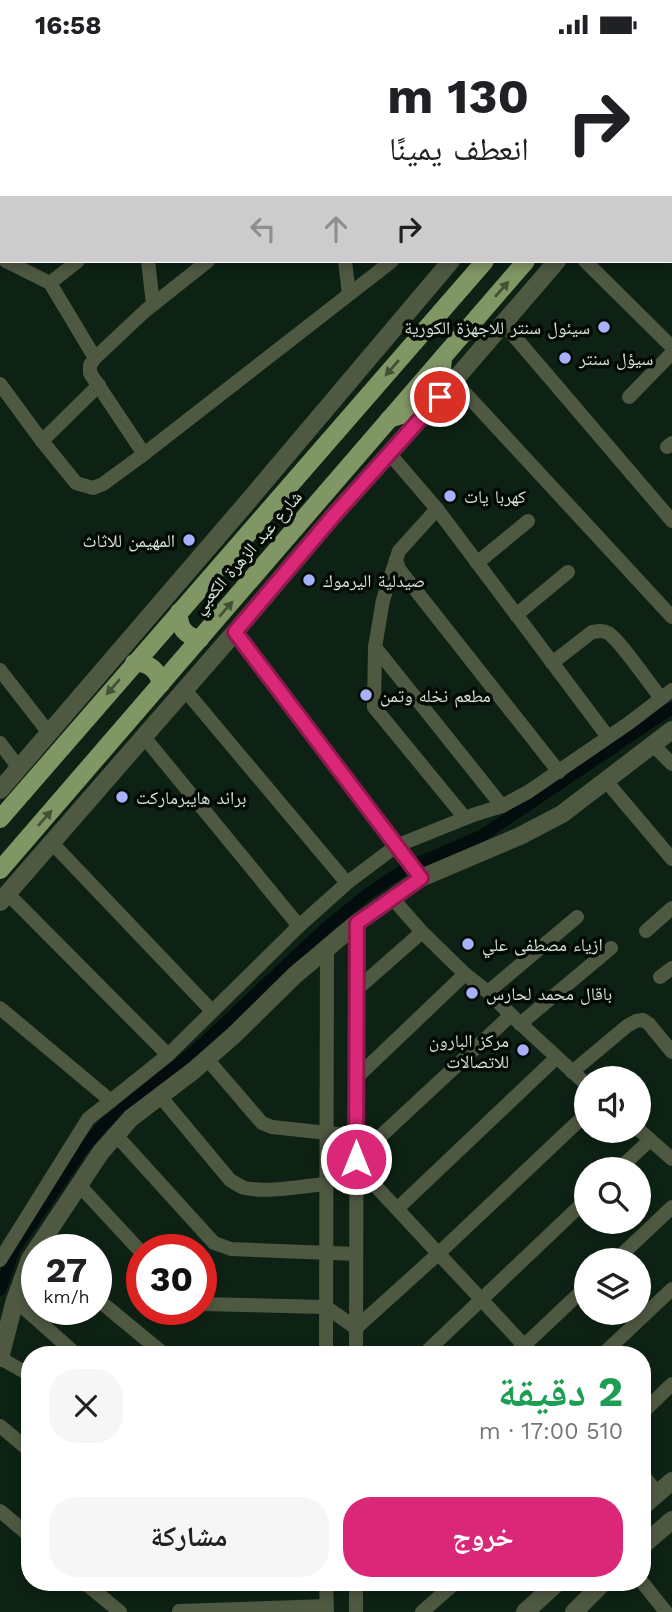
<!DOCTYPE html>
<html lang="ar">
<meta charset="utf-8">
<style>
:root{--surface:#fff;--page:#f6f6f6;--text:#202124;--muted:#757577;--accent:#db2777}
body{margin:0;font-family:"Work Sans","Noto Naskh Arabic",sans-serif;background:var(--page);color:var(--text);direction:rtl;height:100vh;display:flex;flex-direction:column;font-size:26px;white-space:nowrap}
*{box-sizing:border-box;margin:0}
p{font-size:23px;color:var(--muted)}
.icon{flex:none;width:38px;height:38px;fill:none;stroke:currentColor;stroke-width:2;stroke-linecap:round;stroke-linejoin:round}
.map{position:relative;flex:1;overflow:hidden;direction:ltr}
.panel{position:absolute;left:21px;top:1297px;width:630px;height:245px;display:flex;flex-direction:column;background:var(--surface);border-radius:28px;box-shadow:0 4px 10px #0003;direction:rtl}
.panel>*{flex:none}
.top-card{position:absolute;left:0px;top:0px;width:672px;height:214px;box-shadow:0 4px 10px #0003;direction:rtl;background:#fff;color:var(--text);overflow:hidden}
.controls{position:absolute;left:574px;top:1017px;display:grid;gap:14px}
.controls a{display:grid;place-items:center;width:77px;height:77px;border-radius:50%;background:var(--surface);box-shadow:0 4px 10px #0003;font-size:35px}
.speed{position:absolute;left:21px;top:1185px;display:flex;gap:14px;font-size:35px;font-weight:700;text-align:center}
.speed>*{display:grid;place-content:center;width:91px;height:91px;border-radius:50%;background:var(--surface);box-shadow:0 4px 10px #0003;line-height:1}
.speed small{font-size:18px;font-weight:400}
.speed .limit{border:10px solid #d22;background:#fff;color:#111}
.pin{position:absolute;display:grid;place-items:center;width:60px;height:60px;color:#fff;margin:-30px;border:4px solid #fff;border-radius:50%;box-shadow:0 2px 7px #0007}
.me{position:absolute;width:77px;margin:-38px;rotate:0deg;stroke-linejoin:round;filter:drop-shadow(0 0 5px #0008)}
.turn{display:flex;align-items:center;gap:24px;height:147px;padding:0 28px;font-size:32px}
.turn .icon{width:91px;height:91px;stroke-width:2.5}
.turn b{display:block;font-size:49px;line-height:60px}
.lanes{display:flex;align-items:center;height:66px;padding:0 28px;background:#0003;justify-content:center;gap:35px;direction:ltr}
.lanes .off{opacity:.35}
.round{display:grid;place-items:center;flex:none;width:74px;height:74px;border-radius:28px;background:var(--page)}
.overview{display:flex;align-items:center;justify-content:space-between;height:119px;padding:0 28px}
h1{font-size:42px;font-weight:700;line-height:52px;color:#1e9e55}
.action{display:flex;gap:14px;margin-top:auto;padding:14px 28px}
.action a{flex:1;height:80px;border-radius:28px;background:var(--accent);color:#fff;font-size:28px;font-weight:700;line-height:80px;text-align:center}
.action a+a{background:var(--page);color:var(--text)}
.status{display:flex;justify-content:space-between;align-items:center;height:49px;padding:0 35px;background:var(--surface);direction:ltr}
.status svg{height:19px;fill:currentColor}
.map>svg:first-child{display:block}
</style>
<div class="status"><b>16:58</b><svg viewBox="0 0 49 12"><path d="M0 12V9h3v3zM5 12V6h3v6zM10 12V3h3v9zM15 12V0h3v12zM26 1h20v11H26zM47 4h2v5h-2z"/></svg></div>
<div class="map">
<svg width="672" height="1563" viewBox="0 0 672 1563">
<rect width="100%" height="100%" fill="#0d2214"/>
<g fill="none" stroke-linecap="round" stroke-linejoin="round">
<g stroke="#040d0e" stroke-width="12">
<path d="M421,813L483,786L672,659"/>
<path d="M0,1241L14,1201L82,1101L103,1076L196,1001L326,879L369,844L402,822"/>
</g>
<g stroke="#4f5942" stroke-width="14">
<path d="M302,0L307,2"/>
<path d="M320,0V2"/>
<path d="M339,0L341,2"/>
<path d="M199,2V0"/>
<path d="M396,2L399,0"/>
<path d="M564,2L566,0"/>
<path d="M6,212L50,234L95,309"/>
<path d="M148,212L153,255"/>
<path d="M345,212L349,245"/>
<path d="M585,212L672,298"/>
<path d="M50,234L78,212"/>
<path d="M503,274L672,472"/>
<path d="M454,332L672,568"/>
<path d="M0,335L42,392L76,434L93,439L103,435L144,405L392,212"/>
<path d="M629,348L672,304"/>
<path d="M42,392L99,336"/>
<path d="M667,398L672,394"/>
<path d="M389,404L437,460L608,688"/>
<path d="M144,405L90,324V316L95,309L145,262L208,212"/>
<path d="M437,460L399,502L396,511L399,520L559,723"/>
<path d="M396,511L383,551L375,598L374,658L465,769"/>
<path d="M477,514L528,472"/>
<path d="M516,566L568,523"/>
<path d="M235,583L421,829"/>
<path d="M375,598L502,757"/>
<path d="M552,614L592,583C598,582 603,581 608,584C619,590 651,637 661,649"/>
<path d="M0,621L49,684"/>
<path d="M185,641L347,834"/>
<path d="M144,688L299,877"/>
<path d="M0,694L19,719"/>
<path d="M653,696L672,715"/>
<path d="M606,732L672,810"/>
<path d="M52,794L212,962"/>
<path d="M7,844L168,1006"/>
<path d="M393,850L422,883L465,925L488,943L511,966L586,1035"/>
<path d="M646,882L672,859"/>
<path d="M660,928L672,919"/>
<path d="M356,941L422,883"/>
<path d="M488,943L577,868"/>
<path d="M0,959L111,1052"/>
<path d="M520,975L611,899"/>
<path d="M207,1010L262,1074L272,1078L356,1087"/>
<path d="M572,1023L627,977L636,972L643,971L649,975L672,1003"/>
<path d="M356,1029L465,925"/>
<path d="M160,1047L230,1131C235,1134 239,1137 245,1139C266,1144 304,1137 326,1135"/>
<path d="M639,1081L672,1110"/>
<path d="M115,1085L214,1194L231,1200L356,1205"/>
<path d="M356,1110L511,966"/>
<path d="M356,1116L533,1306"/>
<path d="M619,1120L650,1091"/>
<path d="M79,1136L142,1204"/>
<path d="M397,1160L556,1009"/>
<path d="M0,1211L88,1070L168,1006L299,877L347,834L396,797L473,766L502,757L528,743L629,674L672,641"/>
<path d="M616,1211L672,1158"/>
<path d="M96,1249L165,1306"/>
<path d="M15,1251L77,1306"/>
<path d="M201,1255L326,1258L356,1279L439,1204L586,1065"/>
<path d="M326,1306L327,899"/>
<path d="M356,1306L357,874"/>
<path d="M423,1306L586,1151"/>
<path d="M514,1306L586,1238"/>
<path d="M602,1306L672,1240"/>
<path d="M0,1309L30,1326"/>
<path d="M642,1364L672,1335"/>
<path d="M0,1377L30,1402"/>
<path d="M642,1426L658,1444"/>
<path d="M0,1462L30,1487"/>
<path d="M84,1533L120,1563"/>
<path d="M326,1533L327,1563"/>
<path d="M642,1533L666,1563"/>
<path d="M179,1562L326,1557"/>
<path d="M356,1563V1533"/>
<path d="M422,1563L456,1533"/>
</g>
<g stroke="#4f5942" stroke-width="18">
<path d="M66,2L67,0"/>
<path d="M90,2V0"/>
<path d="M637,2L639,0"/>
<path d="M670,80L672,78"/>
<path d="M670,99L672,98"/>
<path d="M0,142L2,139"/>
<path d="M0,190L2,186"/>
<path d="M0,741L250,450L451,212"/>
<path d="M0,853L235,583L335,465L440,348L557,212"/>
<path d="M0,1309L15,1251L30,1210L101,1103L131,1069L193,1022L234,986L295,926L357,874L421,829L520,787L562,765L672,681"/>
<path d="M642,1458L672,1432"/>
<path d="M642,1497L672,1471"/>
<path d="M525,1563L558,1533"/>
<path d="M574,1563L604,1533"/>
</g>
<g stroke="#819665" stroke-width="18">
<path d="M667,2L669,0"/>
<path d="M670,45L672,43"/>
<path d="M440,348L443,308"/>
<path d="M389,370L431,357"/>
<path d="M179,563C178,578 185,587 200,590"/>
<path d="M134,614C149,613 158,621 161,635"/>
<path d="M0,770L485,212"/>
<path d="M0,821L526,212"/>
</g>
</g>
<defs><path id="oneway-solid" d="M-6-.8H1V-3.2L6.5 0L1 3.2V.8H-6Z" transform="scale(1.75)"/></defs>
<g fill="#425034">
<use href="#oneway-solid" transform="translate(502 240) rotate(-49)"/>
<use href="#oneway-solid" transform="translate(392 319) rotate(131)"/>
<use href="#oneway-solid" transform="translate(226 560) rotate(-49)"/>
<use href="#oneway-solid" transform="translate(113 638) rotate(131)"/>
<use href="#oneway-solid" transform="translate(45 769) rotate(-49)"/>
</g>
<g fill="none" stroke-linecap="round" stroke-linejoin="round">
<defs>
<path id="route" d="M356,1110L357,874L421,829L235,583L335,465L440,348"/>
</defs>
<use href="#route" stroke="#8e194d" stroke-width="18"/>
<use href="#route" stroke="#db2777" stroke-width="12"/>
</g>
<g fill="#a7b1fc" stroke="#030a04" stroke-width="2.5">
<circle cx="604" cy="278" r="7"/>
<circle cx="565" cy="309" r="7"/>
<circle cx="450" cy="447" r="7"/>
<circle cx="189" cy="491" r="7"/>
<circle cx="309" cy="531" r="7"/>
<circle cx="366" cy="646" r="7"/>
<circle cx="122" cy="748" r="7"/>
<circle cx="468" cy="895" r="7"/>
<circle cx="472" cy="944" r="7"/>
<circle cx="523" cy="1001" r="7"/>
</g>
<g text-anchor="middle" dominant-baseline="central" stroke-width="7" stroke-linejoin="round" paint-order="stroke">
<g font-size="18" fill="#d5e3d8" stroke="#030a04" text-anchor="start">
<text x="590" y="278" text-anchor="end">سيئول سنتر للاجهزة الكورية</text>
<text x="579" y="309">سيؤل سنتر</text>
<text x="464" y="447">كهربا يات</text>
<text x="175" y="491" text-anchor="end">المهيمن للاثاث</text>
<text x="323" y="531">صيدلية اليرموك</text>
<text x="380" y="646">مطعم نخله وتمن</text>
<text x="136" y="748">براند هايبرماركت</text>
<text x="482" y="895">ازياء مصطفى علي</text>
<text x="486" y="944">باقال محمد لحارس</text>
<text x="509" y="991" text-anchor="end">مركز البارون<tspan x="509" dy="21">للاتصالات</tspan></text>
</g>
<g font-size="18" fill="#d5e3d8" stroke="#030a04">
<text transform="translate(247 503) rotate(-49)">شارع عبد الزهرة الكعبي</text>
</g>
</g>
</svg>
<div class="controls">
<a><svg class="icon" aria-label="sound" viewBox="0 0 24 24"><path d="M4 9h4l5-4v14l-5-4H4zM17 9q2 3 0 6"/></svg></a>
<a><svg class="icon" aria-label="search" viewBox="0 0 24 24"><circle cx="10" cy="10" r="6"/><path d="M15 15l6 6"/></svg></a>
<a><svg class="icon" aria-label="layers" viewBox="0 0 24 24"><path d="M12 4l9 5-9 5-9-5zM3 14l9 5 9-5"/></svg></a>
</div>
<div class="speed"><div>27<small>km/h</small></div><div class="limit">30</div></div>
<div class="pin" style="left:440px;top:348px;background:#d93025"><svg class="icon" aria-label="arrive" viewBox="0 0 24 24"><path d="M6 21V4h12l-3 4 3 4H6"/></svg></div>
<svg class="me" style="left:356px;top:1110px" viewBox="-20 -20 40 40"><circle r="17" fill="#db2777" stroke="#fff" stroke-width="3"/><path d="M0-11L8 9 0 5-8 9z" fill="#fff"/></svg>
<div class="top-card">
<div class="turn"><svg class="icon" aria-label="right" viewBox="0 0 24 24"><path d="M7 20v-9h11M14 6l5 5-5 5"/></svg><div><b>130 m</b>انعطف يمينًا</div></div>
<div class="lanes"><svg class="icon off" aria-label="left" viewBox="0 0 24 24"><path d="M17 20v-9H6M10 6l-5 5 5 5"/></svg><svg class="icon off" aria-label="ahead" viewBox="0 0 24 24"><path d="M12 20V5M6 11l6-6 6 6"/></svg><svg class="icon" aria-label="right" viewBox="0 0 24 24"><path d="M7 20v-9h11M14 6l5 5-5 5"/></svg></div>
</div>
<section class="panel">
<div class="overview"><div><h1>2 دقيقة</h1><p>510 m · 17:00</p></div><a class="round"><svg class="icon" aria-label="close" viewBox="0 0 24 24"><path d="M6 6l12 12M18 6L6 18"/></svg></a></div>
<div class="action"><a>خروج</a><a>مشاركة</a></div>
</section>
</div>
